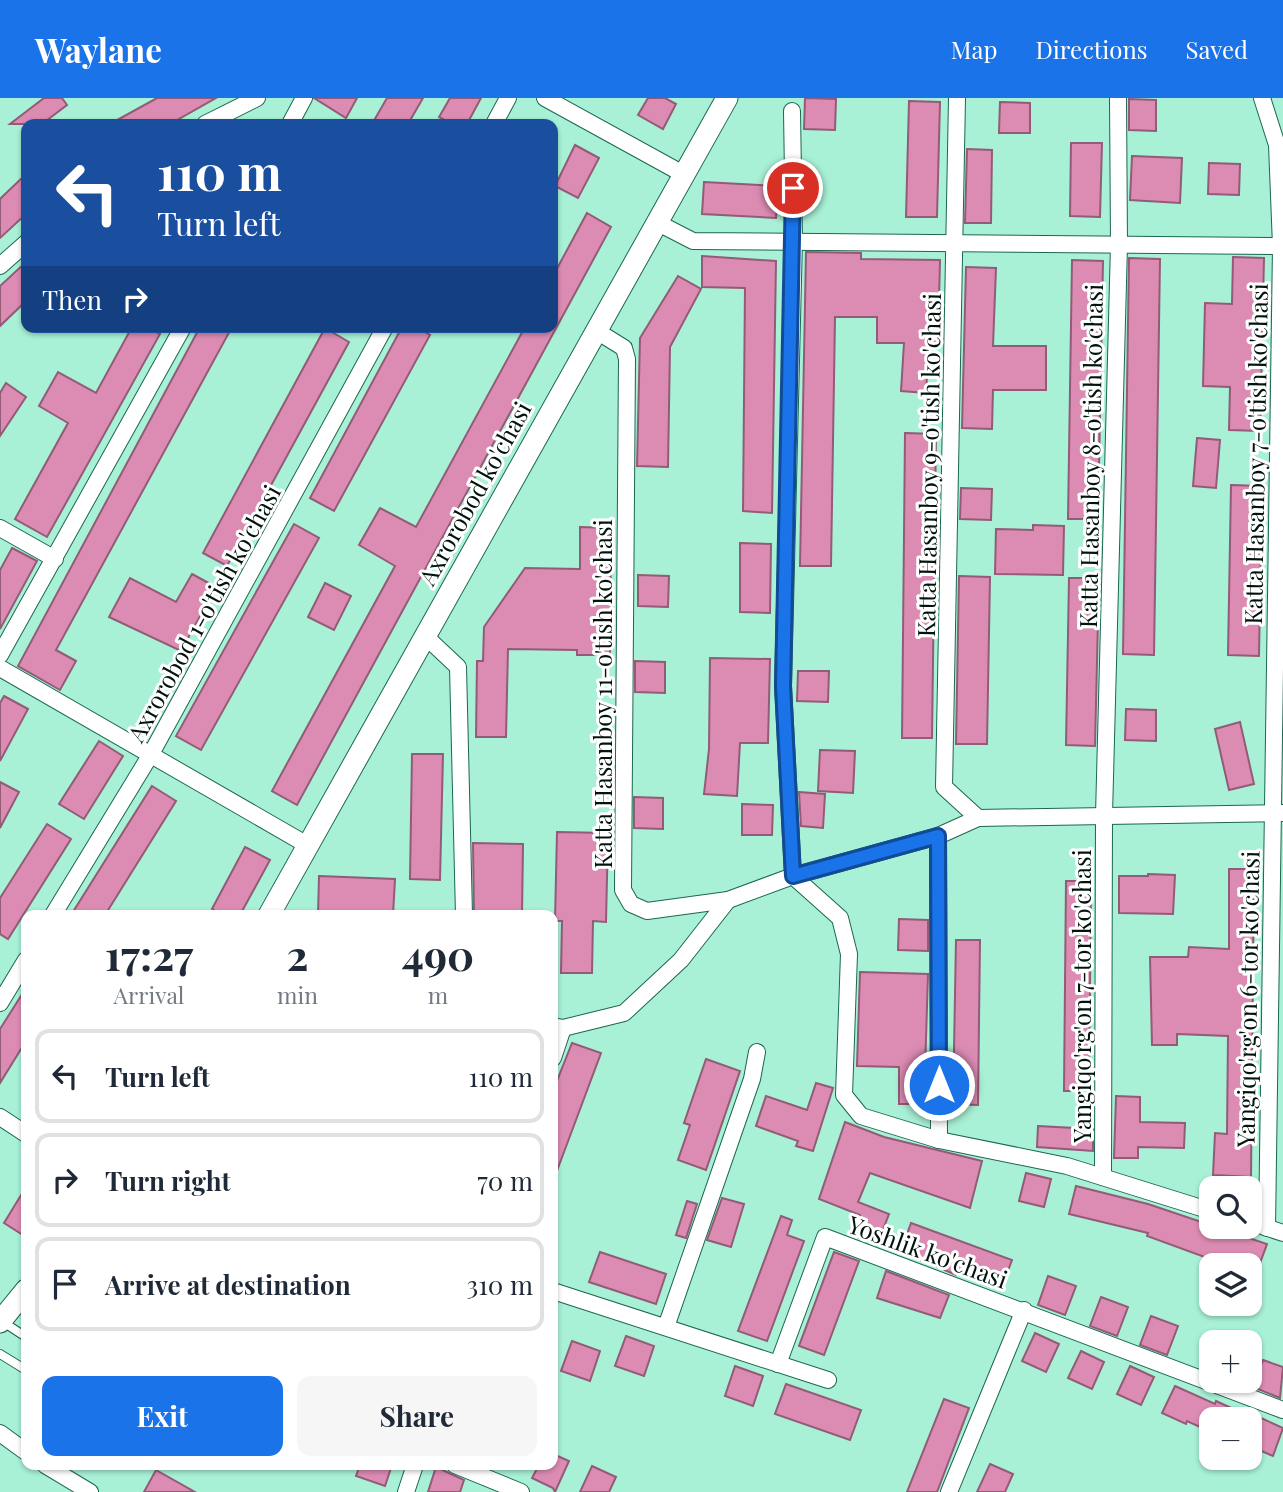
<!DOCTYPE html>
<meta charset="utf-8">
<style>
:root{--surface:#fff;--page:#f6f6f7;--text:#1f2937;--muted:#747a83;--line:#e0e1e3;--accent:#1a73e8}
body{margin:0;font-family:"Playfair Display",serif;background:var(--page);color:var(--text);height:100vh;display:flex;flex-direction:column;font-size:26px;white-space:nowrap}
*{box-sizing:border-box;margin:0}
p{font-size:23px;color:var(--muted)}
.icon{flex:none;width:38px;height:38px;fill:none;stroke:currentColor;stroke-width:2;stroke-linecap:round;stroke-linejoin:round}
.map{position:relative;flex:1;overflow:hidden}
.panel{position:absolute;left:21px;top:812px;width:537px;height:560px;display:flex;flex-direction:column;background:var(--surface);border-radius:14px;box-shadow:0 2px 5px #0004}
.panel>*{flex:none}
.guide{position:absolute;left:21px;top:21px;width:537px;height:214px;border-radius:14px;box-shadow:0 2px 5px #0004;background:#1a4fa0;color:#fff;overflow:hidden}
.buttons{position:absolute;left:1199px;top:1078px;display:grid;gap:14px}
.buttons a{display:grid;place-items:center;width:63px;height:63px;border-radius:14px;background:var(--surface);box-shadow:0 2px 5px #0004;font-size:35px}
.pin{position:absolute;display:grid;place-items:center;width:60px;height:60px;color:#fff;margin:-30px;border:4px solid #fff;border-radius:50%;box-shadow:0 2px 7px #0007}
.me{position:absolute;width:77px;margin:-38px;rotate:0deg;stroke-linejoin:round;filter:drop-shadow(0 0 5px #0008)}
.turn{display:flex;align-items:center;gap:24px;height:147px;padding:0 21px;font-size:32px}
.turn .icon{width:91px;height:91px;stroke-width:2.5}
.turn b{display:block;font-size:49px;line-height:60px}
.then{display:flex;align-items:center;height:66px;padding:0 21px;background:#0003;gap:14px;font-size:26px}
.eta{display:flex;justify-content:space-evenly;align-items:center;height:119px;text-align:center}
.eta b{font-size:42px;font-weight:700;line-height:49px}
.button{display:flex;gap:14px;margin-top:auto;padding:14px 21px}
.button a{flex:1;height:80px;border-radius:14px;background:var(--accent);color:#fff;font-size:28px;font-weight:700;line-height:80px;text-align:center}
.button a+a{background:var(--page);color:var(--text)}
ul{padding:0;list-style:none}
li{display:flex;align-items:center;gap:21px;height:94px;margin:0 14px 10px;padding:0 7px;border:4px solid var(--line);border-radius:14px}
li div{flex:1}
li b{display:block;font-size:26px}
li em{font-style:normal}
header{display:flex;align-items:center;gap:42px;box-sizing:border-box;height:98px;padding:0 35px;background:var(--accent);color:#fff}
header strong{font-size:33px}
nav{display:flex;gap:38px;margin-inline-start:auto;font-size:24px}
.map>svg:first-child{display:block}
</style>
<header>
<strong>Waylane</strong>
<nav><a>Map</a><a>Directions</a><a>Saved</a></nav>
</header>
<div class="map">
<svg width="1283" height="1394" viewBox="0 0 1283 1394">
<rect width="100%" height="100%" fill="#a8f1d6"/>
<g fill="#dc8cb3" stroke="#925b76" stroke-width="2">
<path d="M44,0H62L67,7L42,26H10Z"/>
<path d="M157,0H216L170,26H110Z"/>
<path d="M314,0H357L346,20Z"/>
<path d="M387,0H423L408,26H372Z"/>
<path d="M450,0H481L467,26H452L439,19Z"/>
<path d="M648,0H665L676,6L663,31L638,17Z"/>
<path d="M805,0L836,1L835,32L804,31Z"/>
<path d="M1129,1L1156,2V33L1129,32Z"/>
<path d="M909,3L940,4L937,119H906Z"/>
<path d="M1000,4L1030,5V35H999Z"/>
<path d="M1071,45H1102L1100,119L1070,118Z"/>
<path d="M575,47L599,60L578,100L555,88Z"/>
<path d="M967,51L992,52L991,125H965Z"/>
<path d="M1132,58L1182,60L1180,105L1130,102Z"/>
<path d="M1209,65L1240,66L1239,97L1208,96Z"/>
<path d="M26,76V116L0,140V101Z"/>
<path d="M704,84L778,88L776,120L702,116Z"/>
<path d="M587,115L611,129L297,707L272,693L395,468L359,447L380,410L416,429L525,229H553V178Z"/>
<path d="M806,154L861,155V161L940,162L938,246H929L926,295L901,293L904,245H877V219H835L831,468H800Z"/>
<path d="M702,158L776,163L772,415L743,413L745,190L702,189Z"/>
<path d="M1233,159L1264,160L1260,333L1229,332L1230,289L1203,288L1205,205L1232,206Z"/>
<path d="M1129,160L1160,161L1154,557L1123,556Z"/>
<path d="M1072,162L1103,163L1098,421H1068Z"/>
<path d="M26,164V203L0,228V188Z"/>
<path d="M966,169L996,170L993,248H1046V292H993L992,331L962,330Z"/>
<path d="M678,178L701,191L670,249L668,369L637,368L640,240Z"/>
<path d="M132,229H147L160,236L47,439L15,421L68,325L39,308L58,274L96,295Z"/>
<path d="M200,229H232L56,552L76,563L60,592L18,568Z"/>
<path d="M402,229H416L430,237L334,413L310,400Z"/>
<path d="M325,230L349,244L227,468L203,455Z"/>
<path d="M6,285L26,299L0,338V295Z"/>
<path d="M905,335L936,336L932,640H902Z"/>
<path d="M1197,340L1220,342L1216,390L1193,388Z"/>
<path d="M1231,387L1262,388L1259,558L1228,557Z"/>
<path d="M961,390L992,391L991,422L960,421Z"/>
<path d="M294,426L319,440L201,652L176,638Z"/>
<path d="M1033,427L1064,428L1063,477L995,476L996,431L1033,432Z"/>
<path d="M580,429L611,430L610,557H577V552L508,551L506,639H476L477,563H483L484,529L525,470L580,471Z"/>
<path d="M740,445L771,446L770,515L740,514Z"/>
<path d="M12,450L37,463L0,531V472Z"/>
<path d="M192,476L216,489L181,553L109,519L130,480L176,504Z"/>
<path d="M638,477L669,478L668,509L638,508Z"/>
<path d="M959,478L990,479L987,646H956Z"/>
<path d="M1069,480H1099L1095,648L1066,647Z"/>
<path d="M325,485L351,498L334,532L308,519Z"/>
<path d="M710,560L770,561L768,645H740L737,698L704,696L709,651Z"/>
<path d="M635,563L665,564V595L635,594Z"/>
<path d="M798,573H829L828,604L797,603Z"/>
<path d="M4,598L28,611L0,663V605Z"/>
<path d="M1126,611L1156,612V643L1125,642Z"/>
<path d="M1240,624L1254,686L1229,692L1215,631Z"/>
<path d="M99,643L123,658L84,721L59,706Z"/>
<path d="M820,652L855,653L853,695L818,693Z"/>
<path d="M412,656H443L440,782L410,781Z"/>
<path d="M0,684L19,694L0,730Z"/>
<path d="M152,688L176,703L105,817H71Z"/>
<path d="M799,694L825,696L823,730L801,728Z"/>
<path d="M634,699L663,700V731L634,730Z"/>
<path d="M742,706L773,707L772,737H742Z"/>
<path d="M47,726L71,741L8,841L0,836V800Z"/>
<path d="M557,734L608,735L606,824L593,823L592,875H561L562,823H555Z"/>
<path d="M473,745L523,746L522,817H474Z"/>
<path d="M245,749L270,762L240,817H222L212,811Z"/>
<path d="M1229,771H1254L1251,1079L1213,1077L1215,1035L1227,1036L1228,938L1177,936V947H1152L1150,859H1188L1189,849L1229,851Z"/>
<path d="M1148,776L1175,777L1173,816L1119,815V778H1148Z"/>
<path d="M319,778L395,781L393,817H318Z"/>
<path d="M1066,783H1091L1089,993H1064Z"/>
<path d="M899,821L928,822V853L898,852Z"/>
<path d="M956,842H980L978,1007L953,1006Z"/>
<path d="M860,874L928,876L924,1006H899V969L857,968Z"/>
<path d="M26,890V943L0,985V931Z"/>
<path d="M572,945L601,955L555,1078L553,993Z"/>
<path d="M706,961L740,973L706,1072L678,1062L690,1027L684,1025Z"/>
<path d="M816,985L833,990L813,1053L796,1048L798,1043L756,1028L766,998L807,1012Z"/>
<path d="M1116,998L1140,999V1024L1185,1025L1184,1050L1138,1049V1060H1114Z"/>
<path d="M845,1024L884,1039L982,1063L970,1110L870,1075L858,1104L889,1116L879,1142L854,1133L860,1117L819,1101Z"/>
<path d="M1038,1028L1093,1031V1053L1037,1049Z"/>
<path d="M1026,1075L1051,1081L1044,1109L1019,1103Z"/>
<path d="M1076,1088L1148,1106L1267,1146L1251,1190L1250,1167H1235L1211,1158L1210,1161L1147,1138L1148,1135L1069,1116Z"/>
<path d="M26,1089V1139L4,1125Z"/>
<path d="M722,1100L744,1106L731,1149L707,1142Z"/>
<path d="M687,1103L697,1106L686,1140L676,1137Z"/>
<path d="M781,1118L792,1122L787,1137L804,1143L767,1243L738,1233Z"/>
<path d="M911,1125L1012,1162L1001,1191L957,1175L956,1177L901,1153Z"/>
<path d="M600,1154L666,1176L656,1206L589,1184Z"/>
<path d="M834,1154L859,1163L824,1257L799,1248Z"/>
<path d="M886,1173L949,1197L940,1220L877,1200Z"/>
<path d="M1048,1178L1076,1188L1065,1217L1038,1207Z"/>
<path d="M1101,1199L1128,1209L1117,1238L1090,1228Z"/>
<path d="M1151,1218L1178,1228L1167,1257L1140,1247Z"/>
<path d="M1035,1235L1059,1246L1046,1274L1022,1263Z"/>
<path d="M626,1238L654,1248L644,1278L615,1268Z"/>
<path d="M572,1243L600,1253L590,1283L561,1273Z"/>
<path d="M1081,1253L1104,1264L1092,1291L1068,1280Z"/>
<path d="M1263,1262L1283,1269L1280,1300L1253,1289Z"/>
<path d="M735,1268L763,1278L753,1308L725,1298Z"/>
<path d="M1130,1268L1154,1279L1141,1307L1117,1296Z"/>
<path d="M786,1286L861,1312L850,1342L775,1316Z"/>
<path d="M1175,1288L1215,1306L1216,1303L1255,1321H1211V1334L1187,1323L1186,1326L1162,1315Z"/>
<path d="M944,1301L969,1310L937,1394H907Z"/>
<path d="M1261,1320L1283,1330L1273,1358L1250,1348Z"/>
<path d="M553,1356L569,1363L555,1394L553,1390L532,1380L539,1367H553Z"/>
<path d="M990,1366L1013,1376L1005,1394H977Z"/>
<path d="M360,1367H392L385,1388L356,1378Z"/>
<path d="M592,1368L616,1379L609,1394H580Z"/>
<path d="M436,1369L464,1382L460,1394H428Z"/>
<path d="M156,1372L195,1394H144Z"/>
</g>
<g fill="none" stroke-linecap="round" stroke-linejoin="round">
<defs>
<g id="service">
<path d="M3,1224L26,1239"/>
<path d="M0,1256L26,1272"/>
</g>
<g id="minor">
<path d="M545,0L685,77"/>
<path d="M957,0L944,689L978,720"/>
<path d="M1262,0L1277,47L1281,148L1267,1130"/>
<path d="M792,13L794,141L783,588L793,778L840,820L849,856L844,997L861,1018L939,1042L1067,1068L1211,1113"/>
<path d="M205,26L257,0"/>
<path d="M290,26L304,0"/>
<path d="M494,26L508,0"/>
<path d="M658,125L693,143L1283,148"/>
<path d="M0,168L26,145"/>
<path d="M595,232L624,250L627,261L623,792L631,806L647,813L728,802L793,778L938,738L978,720L1283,715"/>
<path d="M0,430L55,461"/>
<path d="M425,538L458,569L464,817"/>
<path d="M0,557L183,229"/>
<path d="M0,570L309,748"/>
<path d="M938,738L939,1042"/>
<path d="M53,817L151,656L385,229"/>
<path d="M0,905L26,862"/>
<path d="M553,928L563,930L624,915L681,862L728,802"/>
<path d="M553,960L563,930"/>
<path d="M0,1019L26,1036"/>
<path d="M1103,1079L1104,717L1119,146L1118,0"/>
<path d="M1250,1124L1283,1135"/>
<path d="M553,1193L828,1282"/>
<path d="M666,1229L752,981L757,954"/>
<path d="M778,1266L825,1139L1283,1312"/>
<path d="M0,1335L26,1354"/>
<path d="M45,1367L90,1394"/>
<path d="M455,1367L521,1394"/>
<path d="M406,1394L415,1367"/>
<path d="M949,1394L1024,1212"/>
</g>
<g id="tertiary">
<path d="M269,817L727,0"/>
<path d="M0,1224L26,1192"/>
</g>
</defs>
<use href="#service" stroke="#1b6751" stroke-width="10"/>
<use href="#minor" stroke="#1b6751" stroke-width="18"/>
<use href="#tertiary" stroke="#1b6751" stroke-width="23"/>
<use href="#service" stroke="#fff" stroke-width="8"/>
<use href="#minor" stroke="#fff" stroke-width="16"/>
<use href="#tertiary" stroke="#fff" stroke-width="21"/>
</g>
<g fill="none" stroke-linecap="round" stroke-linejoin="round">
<defs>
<path id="route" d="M793,90L783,588L793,778L938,738L939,987"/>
</defs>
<use href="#route" stroke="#114b97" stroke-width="18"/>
<use href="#route" stroke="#1a73e8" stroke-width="12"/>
</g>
<g text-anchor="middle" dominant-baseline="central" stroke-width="6" stroke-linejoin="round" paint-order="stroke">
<g font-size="24" fill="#00140c" stroke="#fff">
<text transform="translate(1255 356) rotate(-89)">Katta Hasanboy 7-o'tish ko'chasi</text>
<text transform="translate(1090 358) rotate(-89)">Katta Hasanboy 8-o'tish ko'chasi</text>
<text transform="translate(928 367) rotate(-89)">Katta Hasanboy 9-o'tish ko'chasi</text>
<text transform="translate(474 395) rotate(-61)">Axrorobod ko'chasi</text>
<text transform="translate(203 515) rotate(-61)">Axrorobod 1-o'tish ko'chasi</text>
<text transform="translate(602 596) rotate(-90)">Katta Hasanboy 11-o'tish ko'chasi</text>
<text transform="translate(1081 898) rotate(-90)">Yangiqo'rg'on 7-tor ko'chasi</text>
<text transform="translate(1247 901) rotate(-89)">Yangiqo'rg'on 6-tor ko'chasi</text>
<text transform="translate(928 1153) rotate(20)">Yoshlik ko'chasi</text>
</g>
</g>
</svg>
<div class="buttons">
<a><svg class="icon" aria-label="search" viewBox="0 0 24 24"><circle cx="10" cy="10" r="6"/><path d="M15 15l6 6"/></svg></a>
<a><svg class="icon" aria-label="layers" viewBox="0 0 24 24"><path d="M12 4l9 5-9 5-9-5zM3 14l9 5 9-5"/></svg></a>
<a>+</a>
<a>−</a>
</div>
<div class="pin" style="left:793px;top:90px;background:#d93025"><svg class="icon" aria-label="arrive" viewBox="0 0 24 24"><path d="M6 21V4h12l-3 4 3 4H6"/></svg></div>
<svg class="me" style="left:939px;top:987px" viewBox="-20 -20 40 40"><circle r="17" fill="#1a73e8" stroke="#fff" stroke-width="3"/><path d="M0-11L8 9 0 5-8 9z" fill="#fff"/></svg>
<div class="guide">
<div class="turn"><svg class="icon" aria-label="left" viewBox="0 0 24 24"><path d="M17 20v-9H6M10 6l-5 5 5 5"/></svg><div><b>110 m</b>Turn left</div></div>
<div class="then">Then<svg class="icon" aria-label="right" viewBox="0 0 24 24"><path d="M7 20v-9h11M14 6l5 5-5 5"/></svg></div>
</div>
<section class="panel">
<div class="eta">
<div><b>17:27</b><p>Arrival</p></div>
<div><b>2</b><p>min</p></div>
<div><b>490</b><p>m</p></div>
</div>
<ul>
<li><svg class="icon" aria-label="left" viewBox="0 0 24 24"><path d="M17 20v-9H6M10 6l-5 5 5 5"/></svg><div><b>Turn left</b></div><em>110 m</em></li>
<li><svg class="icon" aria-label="right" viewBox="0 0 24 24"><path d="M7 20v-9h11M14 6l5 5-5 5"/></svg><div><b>Turn right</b></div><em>70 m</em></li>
<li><svg class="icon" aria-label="arrive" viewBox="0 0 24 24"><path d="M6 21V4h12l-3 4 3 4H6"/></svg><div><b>Arrive at destination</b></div><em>310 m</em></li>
</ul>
<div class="button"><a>Exit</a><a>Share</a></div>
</section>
</div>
